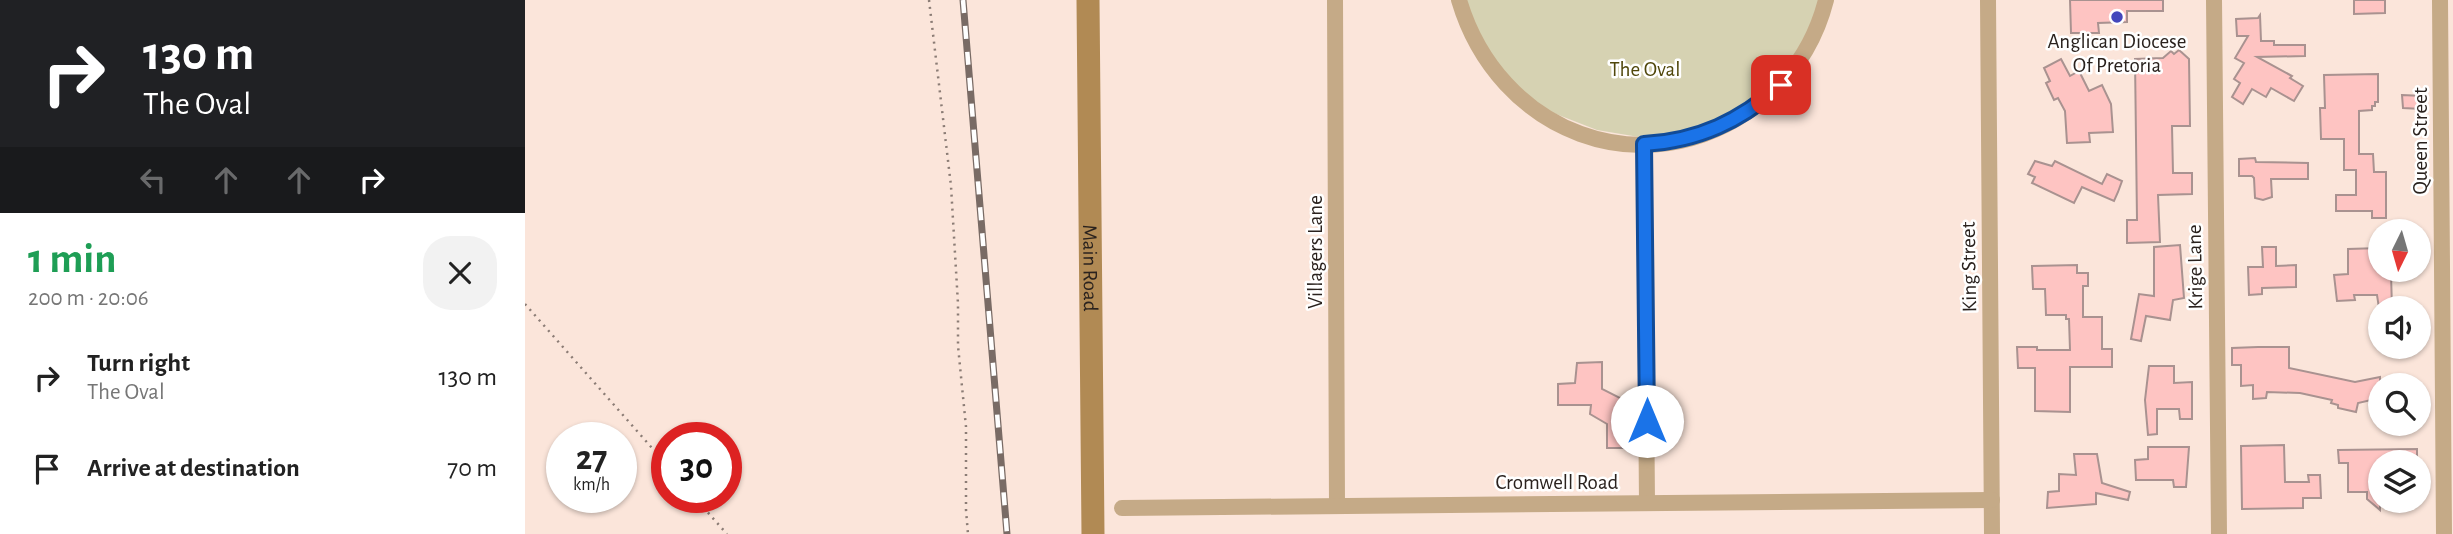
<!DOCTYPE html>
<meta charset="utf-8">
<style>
:root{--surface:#fff;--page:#f2f2f2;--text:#222;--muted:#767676}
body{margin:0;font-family:"Alegreya Sans",sans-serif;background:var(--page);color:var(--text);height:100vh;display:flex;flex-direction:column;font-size:26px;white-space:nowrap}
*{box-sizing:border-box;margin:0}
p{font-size:23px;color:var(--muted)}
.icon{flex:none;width:38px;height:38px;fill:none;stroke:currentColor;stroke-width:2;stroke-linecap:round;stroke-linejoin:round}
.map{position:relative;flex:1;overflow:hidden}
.sheet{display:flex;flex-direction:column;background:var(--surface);width:525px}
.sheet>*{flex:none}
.guide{background:#202124;color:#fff;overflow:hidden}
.needle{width:46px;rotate:185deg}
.fabs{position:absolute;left:1843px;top:219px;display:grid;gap:14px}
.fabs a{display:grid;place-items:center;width:63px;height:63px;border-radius:50%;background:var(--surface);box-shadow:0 2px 5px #0004;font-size:35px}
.speed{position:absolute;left:21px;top:422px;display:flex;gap:14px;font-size:35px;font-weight:700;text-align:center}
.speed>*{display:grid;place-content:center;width:91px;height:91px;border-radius:50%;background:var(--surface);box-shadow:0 2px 5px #0004;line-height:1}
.speed small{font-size:18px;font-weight:400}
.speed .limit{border:10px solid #d22;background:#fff;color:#111}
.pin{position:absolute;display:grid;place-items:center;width:60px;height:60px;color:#fff;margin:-30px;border-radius:14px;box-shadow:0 4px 10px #0006}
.me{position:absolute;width:77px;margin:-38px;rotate:0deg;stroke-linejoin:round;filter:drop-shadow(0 0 5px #0008)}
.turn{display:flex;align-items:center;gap:24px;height:147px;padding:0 28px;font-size:32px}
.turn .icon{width:91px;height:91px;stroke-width:2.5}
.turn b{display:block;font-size:49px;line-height:60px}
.lanes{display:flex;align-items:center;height:66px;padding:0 28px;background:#0003;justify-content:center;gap:35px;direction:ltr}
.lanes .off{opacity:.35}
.round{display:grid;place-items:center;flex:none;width:74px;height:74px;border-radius:28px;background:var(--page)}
.summary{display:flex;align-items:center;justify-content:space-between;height:119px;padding:0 28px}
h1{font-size:42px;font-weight:700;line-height:52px;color:#1e9e55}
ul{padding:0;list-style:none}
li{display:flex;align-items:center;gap:21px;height:91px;padding:0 28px}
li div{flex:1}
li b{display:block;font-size:26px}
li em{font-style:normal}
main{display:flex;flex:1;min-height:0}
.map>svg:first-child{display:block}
</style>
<main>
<section class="sheet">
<div class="guide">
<div class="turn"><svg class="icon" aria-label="right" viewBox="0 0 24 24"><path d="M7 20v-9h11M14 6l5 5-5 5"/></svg><div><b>130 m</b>The Oval</div></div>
<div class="lanes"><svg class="icon off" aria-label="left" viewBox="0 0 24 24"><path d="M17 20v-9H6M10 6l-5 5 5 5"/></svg><svg class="icon off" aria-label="ahead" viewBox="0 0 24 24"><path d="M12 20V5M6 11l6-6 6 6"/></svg><svg class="icon off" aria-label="ahead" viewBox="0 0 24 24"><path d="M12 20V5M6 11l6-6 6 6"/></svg><svg class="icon" aria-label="right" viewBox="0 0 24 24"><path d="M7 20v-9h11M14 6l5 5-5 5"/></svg></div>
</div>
<div class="summary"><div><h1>1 min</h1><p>200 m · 20:06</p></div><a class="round"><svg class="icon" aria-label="close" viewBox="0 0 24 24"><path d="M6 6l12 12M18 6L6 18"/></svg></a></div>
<ul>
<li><svg class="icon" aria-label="right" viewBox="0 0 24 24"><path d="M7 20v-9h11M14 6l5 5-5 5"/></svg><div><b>Turn right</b><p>The Oval</p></div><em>130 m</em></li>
<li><svg class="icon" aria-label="arrive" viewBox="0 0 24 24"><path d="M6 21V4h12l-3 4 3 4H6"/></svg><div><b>Arrive at destination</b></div><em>70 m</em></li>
</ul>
</section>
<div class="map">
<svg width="1928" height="534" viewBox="0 0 1928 534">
<rect width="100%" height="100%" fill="#fbe5da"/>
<path fill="#d6d2b2" d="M941,0H1299L1275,64L1207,117L1165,131L1120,138L1072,130L1026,112L992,88L960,50Z"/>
<g fill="#fec4c2" stroke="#a99290" stroke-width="2">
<path d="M1545,0H1638V11H1602V22L1573,23L1574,33H1546Z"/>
<path d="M1829,0H1860V13L1829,14Z"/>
<path d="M1735,15L1736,41H1749V45H1780V56L1732,57L1767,76L1765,78L1778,86L1769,101L1746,88L1741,97L1727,89L1718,104L1707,97L1715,83L1709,79L1719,63L1710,58L1723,36H1712L1711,19L1733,18Z"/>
<path d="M1654,50L1664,59L1665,126H1647L1648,173H1667V194L1633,195L1635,242L1602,243V220H1612L1610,59L1638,58L1646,51L1649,54Z"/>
<path d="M1536,59L1545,76L1554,71L1564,91L1577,85L1586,104L1588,132L1564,133L1565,142L1542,143L1540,111L1533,98L1529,100L1521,83L1525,81L1519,68Z"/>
<path d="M1853,74V102H1850V106H1847V110L1834,111V154H1848L1849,172H1861V218H1847V211H1811V195H1831V170H1819V139H1796L1795,108H1800L1799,75Z"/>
<path d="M1877,95L1898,96L1897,109L1878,108Z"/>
<path d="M1730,158L1731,162L1783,163V179H1746L1747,197L1738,200L1730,198L1729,178L1727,176H1714V159Z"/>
<path d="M1510,161L1527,166L1530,161L1577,184L1582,174L1597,181L1593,192L1589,201L1557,187L1549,203L1507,183L1510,177L1503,174Z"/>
<path d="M1655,245L1659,298L1648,300L1645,320L1621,316L1616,341L1606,339L1614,294L1629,296V247Z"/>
<path d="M1737,247H1751V266L1771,265V287L1737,288V294L1724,295L1723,267H1738Z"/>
<path d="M1855,248V270H1858V274H1866L1867,308H1854L1852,295H1829L1830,300L1812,301L1809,275L1823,274V249Z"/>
<path d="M1552,265V273H1563V286H1558V317H1577V349H1587V367H1545V412L1510,411V368H1493L1492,347H1512V350H1545L1544,319H1541V315H1521L1520,289H1508L1507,266Z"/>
<path d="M1733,347H1764V368L1830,382L1855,377V398L1833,403L1831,412L1813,408V405L1806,403L1807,400L1775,393L1742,392L1741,398L1728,399V385L1716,386V365H1707V348Z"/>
<path d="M1077,362V389L1105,403V448H1082V424L1065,414L1066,405H1033V384L1050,383L1052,363Z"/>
<path d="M1624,366H1649V383L1667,382V419H1655L1654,409H1632V434L1623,435L1620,400Z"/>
<path d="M1759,445L1760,482H1784L1783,475H1795L1796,498H1778V508L1717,509L1716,446Z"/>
<path d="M1623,447H1664L1661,487H1649L1648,480H1611L1610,460L1623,459Z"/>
<path d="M1892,449V462H1855V510L1842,499V492H1823V463H1814L1813,450Z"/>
<path d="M1549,454H1572L1577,483L1605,492L1603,500L1571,493V504L1522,508L1523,492L1534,491V474L1551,475Z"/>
</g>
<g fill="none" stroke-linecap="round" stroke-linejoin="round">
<g stroke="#8b7c75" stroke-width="2.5" stroke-dasharray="2 5" stroke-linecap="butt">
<path d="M404,0L426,186L433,304V346L441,427V510L443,534"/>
<path d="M0,304L142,465"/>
<path d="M169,497L202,534"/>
</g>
<g stroke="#c5aa87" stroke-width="16">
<path d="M810,0L812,505"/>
<path d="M934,0C973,132 1119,190 1232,105C1267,78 1290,43 1301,0"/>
<path d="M1463,0L1467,534"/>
<path d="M1689,0L1694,534"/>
<path d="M1915,0L1919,534"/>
<path d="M1119,144L1122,503"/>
<path d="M597,508L1467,500"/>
</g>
<path stroke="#b18a54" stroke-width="23" id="s1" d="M563,0L568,534"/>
<defs>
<path id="rail" d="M438,0L482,534"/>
</defs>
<use href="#rail" stroke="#796b65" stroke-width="7"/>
<use href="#rail" stroke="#fff" stroke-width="4.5" stroke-dasharray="13" stroke-linecap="butt"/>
</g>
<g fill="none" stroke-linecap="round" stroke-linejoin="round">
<defs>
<path id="route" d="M1122,421L1119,144C1173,141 1216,121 1256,85"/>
</defs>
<use href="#route" stroke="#114b97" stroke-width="18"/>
<use href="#route" stroke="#1a73e8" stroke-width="12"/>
</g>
<circle fill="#4447bc" stroke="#fff" stroke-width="2.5" cx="1592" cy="17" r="7"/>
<g text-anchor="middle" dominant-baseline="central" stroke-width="5" stroke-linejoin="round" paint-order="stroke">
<g font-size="21" fill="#2a221e" stroke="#fff">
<text x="1592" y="41">Anglican Diocese<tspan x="1592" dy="24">Of Pretoria</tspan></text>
</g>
<g font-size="21" fill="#50470b" stroke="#fff">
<text x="1120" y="69">The Oval</text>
</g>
<g font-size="21" fill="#2a221e" stroke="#fff">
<text transform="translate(1895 141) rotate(-90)">Queen Street</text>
<text transform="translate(790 252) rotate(-90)">Villagers Lane</text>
<text stroke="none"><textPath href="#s1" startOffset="268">Main Road</textPath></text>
<text transform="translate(1444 267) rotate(-91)">King Street</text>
<text transform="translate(1670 267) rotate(-91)">Krige Lane</text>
<text x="1032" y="482">Cromwell Road</text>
</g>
</g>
</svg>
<div class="fabs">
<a><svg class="needle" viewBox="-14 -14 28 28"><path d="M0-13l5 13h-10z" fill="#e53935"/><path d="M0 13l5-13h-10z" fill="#767676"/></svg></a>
<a><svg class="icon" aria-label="sound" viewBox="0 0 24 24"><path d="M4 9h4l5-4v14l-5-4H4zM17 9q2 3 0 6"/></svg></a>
<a><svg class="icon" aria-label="search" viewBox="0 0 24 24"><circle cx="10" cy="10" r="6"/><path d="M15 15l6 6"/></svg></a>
<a><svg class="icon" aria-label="layers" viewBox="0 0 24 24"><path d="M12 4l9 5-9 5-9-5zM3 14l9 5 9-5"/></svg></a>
</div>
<div class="speed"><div>27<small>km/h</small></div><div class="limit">30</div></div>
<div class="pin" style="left:1256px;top:85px;background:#d93025"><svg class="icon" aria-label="arrive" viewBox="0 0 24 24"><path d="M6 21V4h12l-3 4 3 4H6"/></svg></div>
<svg class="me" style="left:1122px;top:421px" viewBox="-20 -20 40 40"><circle r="19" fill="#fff"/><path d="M0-13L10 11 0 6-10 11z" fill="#1a73e8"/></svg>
</div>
</main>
